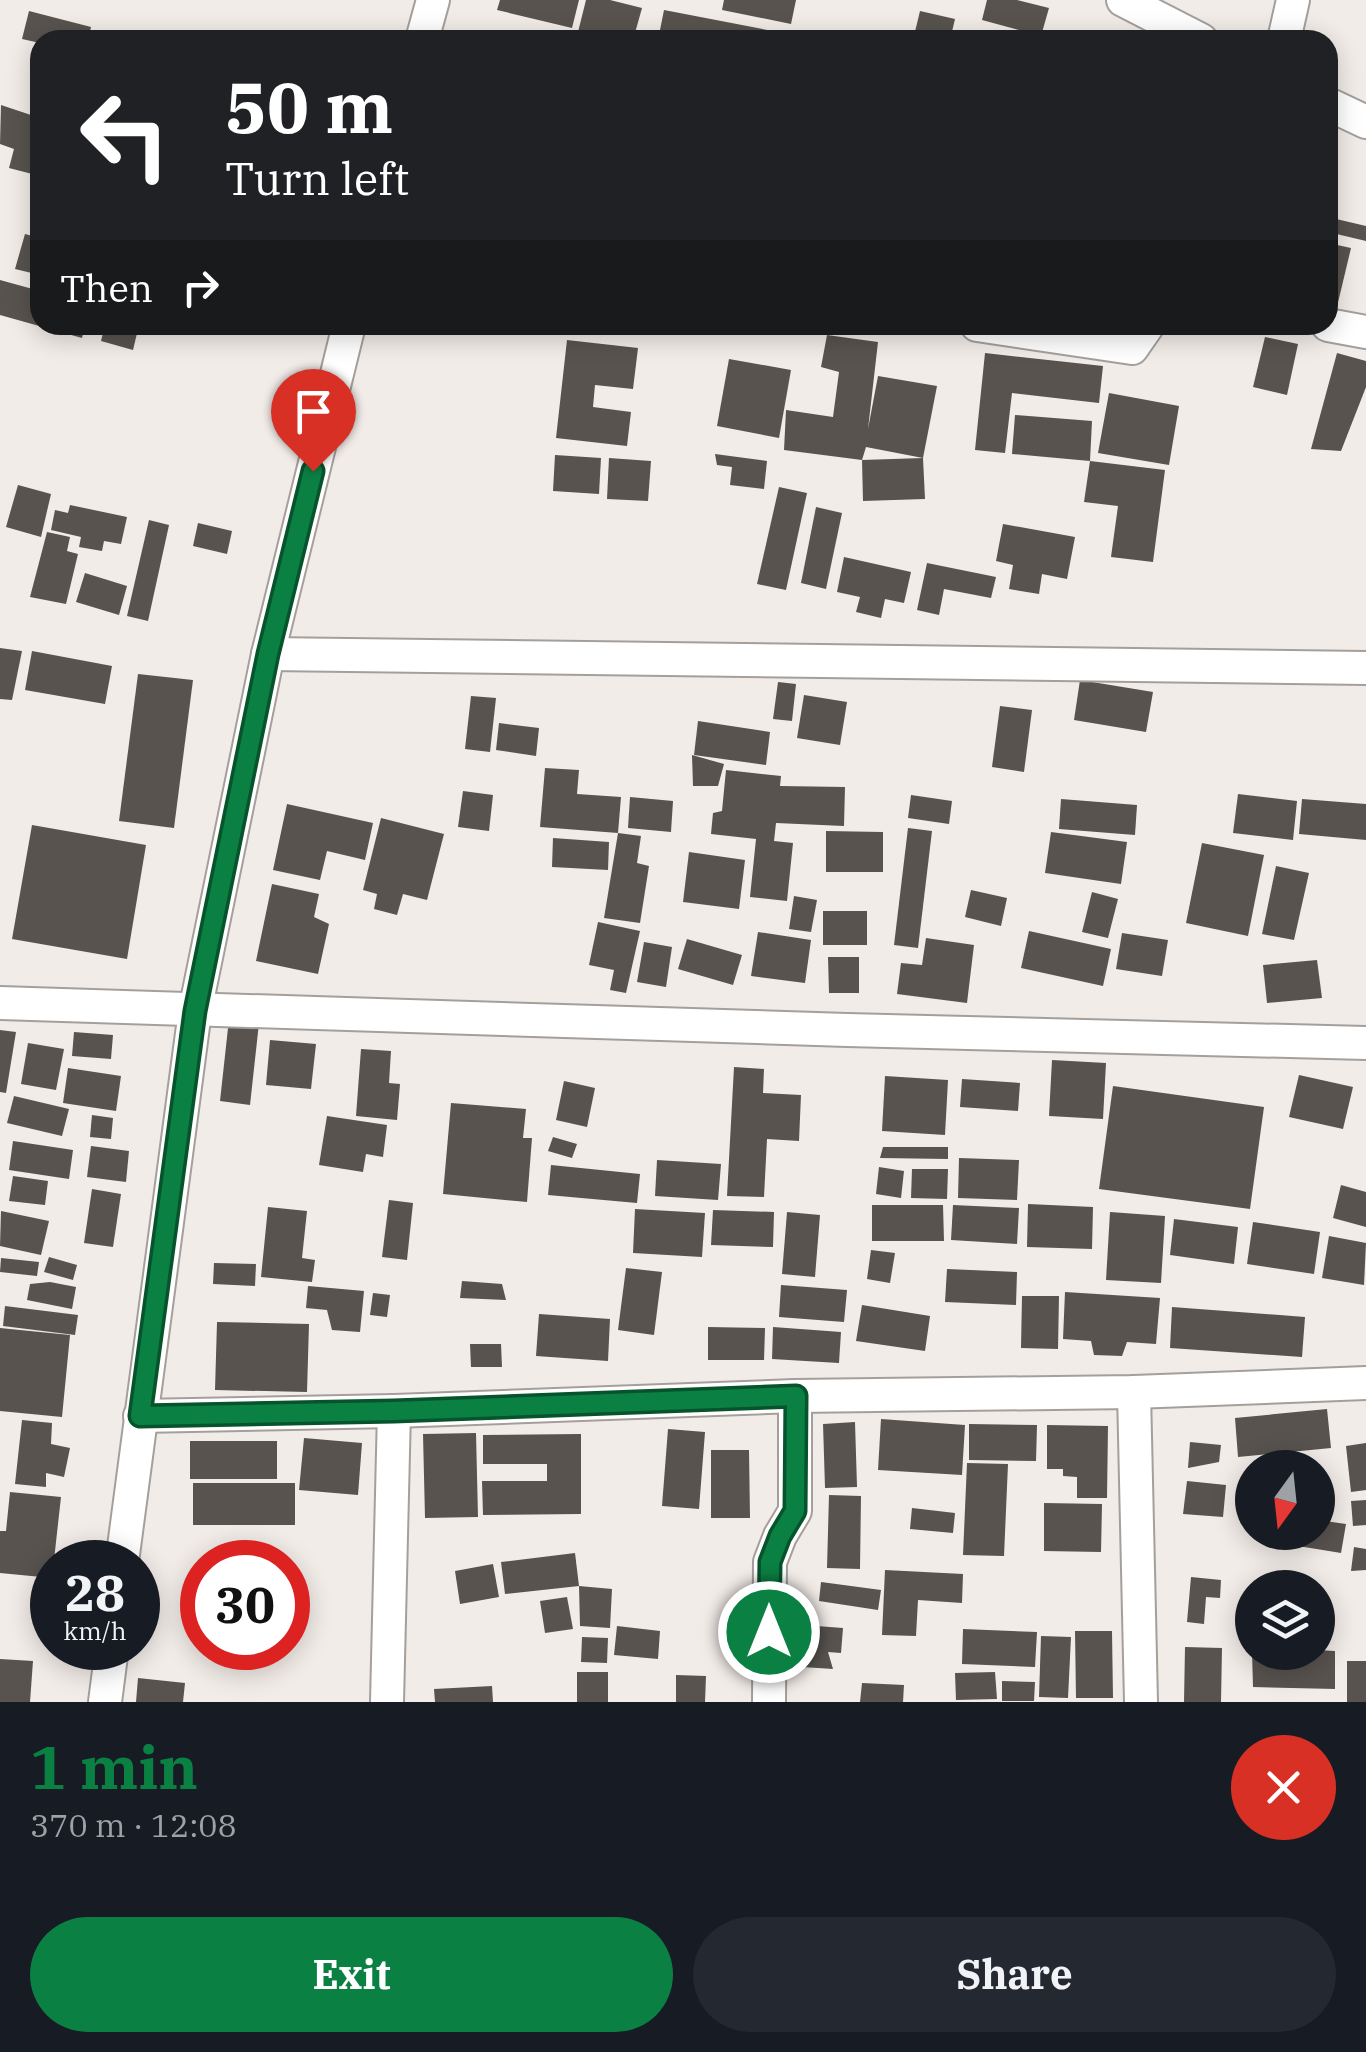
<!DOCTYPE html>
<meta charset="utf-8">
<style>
:root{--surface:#171b24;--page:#242831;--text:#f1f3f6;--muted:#9ea1a6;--accent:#0b8043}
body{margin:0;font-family:"IBM Plex Serif",serif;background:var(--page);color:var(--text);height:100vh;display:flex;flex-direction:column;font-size:38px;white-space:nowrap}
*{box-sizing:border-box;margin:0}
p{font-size:32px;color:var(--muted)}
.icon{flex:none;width:55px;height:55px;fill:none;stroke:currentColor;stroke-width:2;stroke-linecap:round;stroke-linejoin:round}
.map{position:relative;height:1702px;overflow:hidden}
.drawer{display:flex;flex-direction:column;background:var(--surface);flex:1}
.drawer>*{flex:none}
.guide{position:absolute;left:30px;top:30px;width:1308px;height:305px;border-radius:30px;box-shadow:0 5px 25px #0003;background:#202124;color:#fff;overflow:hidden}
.needle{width:65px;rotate:195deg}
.tools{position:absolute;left:1235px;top:1450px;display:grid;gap:20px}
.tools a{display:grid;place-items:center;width:100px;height:100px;border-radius:50%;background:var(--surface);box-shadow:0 5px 25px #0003;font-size:50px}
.speed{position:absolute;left:30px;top:1540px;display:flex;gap:20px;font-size:50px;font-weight:700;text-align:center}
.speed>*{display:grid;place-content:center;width:130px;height:130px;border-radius:50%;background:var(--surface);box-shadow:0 5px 25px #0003;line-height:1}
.speed small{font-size:25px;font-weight:400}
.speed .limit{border:15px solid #d22;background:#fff;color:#111}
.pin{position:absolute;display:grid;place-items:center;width:85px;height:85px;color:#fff;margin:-102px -42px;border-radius:50% 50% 50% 0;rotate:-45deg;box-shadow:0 0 10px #0007}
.pin .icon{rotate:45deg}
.me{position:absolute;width:110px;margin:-55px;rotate:0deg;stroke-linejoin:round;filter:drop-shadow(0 0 8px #0008)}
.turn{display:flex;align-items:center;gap:35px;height:210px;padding:0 30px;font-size:45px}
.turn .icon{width:130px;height:130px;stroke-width:2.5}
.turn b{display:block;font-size:70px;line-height:85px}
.then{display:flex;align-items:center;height:95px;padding:0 30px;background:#0003;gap:20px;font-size:38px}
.round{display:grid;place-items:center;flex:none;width:105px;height:105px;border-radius:52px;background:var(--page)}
.summary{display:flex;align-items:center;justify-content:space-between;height:170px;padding:0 30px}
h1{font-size:60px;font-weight:700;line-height:75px;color:var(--accent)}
.action{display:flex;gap:20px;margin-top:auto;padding:20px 30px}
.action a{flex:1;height:115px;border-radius:60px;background:var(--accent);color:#fff;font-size:40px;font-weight:700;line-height:115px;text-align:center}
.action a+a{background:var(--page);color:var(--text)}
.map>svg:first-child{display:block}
</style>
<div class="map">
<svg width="1366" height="1702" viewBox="0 0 1366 1702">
<rect width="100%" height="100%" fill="#f2ece8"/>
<g fill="#58534f">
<path d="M500,0H579L572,28L497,10Z"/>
<path d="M586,0H610L642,8L633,40H576Z"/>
<path d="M724,0H796L791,24L722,10Z"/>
<path d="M987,0H1017L1049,8L1041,36L982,20Z"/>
<path d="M664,10L778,32L776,40H658Z"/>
<path d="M29,11L91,27L88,40H40V43L22,39Z"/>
<path d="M920,11L955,19L950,40H913Z"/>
<path d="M1,105L40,118V176L9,168L14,149L0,144Z"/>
<path d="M1332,218L1366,226V241L1328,232Z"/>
<path d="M25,234L40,238V275L15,269Z"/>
<path d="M1328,243L1351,248L1336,311L1328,309Z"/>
<path d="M0,280L40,291V325H85L82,338L0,315Z"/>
<path d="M105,325H139L133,350L101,341Z"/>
<path d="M827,335L878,342L868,429L878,376L937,386L923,458L866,447L862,460L784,450L786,410L833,417L839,372L821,367Z"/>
<path d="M1265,337L1298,344L1287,395L1253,387Z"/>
<path d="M567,340L638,348L633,389L595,385L593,407L631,412L627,446L556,438Z"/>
<path d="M985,353L1103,366L1099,403L1012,393L1005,453L975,450Z"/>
<path d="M1337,353L1366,361V387L1341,451L1311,449Z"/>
<path d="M729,359L791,370L779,438L717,426Z"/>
<path d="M1109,393L1179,406L1169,465L1098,453Z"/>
<path d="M1015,415L1092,421L1090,461L1012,454Z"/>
<path d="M715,454L767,461L764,489L730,485L732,467L717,465Z"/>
<path d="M555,455L601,458L599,494L553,491Z"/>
<path d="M609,458L651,461L648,501L607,499Z"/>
<path d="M923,458L925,499L863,501L862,460Z"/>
<path d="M1090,461L1165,470L1153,562L1111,557L1118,506L1084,502Z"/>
<path d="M18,485L51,494L41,537L6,527Z"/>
<path d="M779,487L807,493L786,590L757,584Z"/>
<path d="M70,505L127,517L121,544L104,541L102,551L79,547L81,537L51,530L55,510L68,513Z"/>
<path d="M816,507L842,513L826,589L801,583Z"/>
<path d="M149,520L169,525L148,621L127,616Z"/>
<path d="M198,523L232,531L227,554L193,546Z"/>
<path d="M1003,524L1075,537L1067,579L1042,574L1039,594L1009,589L1013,565L996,561Z"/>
<path d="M47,532L70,537L67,551L78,554L66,604L30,597Z"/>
<path d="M844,557L911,572L904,603L885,599L881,618L856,612L860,597L837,592Z"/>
<path d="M927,563L996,577L991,598L944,589L939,615L917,610Z"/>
<path d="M85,573L127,586L119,615L76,602Z"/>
<path d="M0,648L22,651L12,700L0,699Z"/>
<path d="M32,651L112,666L105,704L25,690Z"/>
<path d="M138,674L193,680L174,828L119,821Z"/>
<path d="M1080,680L1153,692L1146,732L1074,720Z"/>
<path d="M778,682L796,684L792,721L773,719Z"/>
<path d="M804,695L847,702L840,745L797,738Z"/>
<path d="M471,696L496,698L490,752L465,749Z"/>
<path d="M1000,706L1032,710L1024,772L992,767Z"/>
<path d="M698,721L770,732L766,765L694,755Z"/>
<path d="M499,723L539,728L536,756L496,750Z"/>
<path d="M692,755L724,764L718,786H693Z"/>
<path d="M545,768L579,770L577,794L621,797L618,833L540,827Z"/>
<path d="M726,770L781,776L780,786L845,787L844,826L776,823L774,841L793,843L787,901L750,897L756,839L711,834L713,813L722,811Z"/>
<path d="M463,791L493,795L489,831L458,827Z"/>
<path d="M1238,794L1297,801L1293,840L1233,833Z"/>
<path d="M911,795L952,801L949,824L908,818Z"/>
<path d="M630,797L673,801L671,832L628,828Z"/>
<path d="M1061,799L1137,805L1135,835L1059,829Z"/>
<path d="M1302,799L1366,804V840L1299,834Z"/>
<path d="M287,804L373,823L365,860L327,851L320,880L273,870Z"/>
<path d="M381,818L444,834L427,900L403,894L397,915L374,909L377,894L363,890Z"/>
<path d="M32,825L146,845L127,959L12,939Z"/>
<path d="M908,828L932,831L918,948L894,945Z"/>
<path d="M826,831L883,832V872H826Z"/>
<path d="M1051,832L1127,842L1121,884L1045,873Z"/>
<path d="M618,833L641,836L637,863L649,866L640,923L604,918Z"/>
<path d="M553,838L609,842L608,870L552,867Z"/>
<path d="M1202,843L1264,855L1248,936L1186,923Z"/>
<path d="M689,852L745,860L739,909L683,902Z"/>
<path d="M1276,866L1309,873L1294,940L1262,934Z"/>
<path d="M272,884L319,894L314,917L329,924L318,974L256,961Z"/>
<path d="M971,890L1007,898L1001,926L965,917Z"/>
<path d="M1092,892L1118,899L1108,938L1082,932Z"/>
<path d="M794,896L817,900L811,932L789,929Z"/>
<rect x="823" y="911" width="44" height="34"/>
<path d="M598,922L640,931L626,993L610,990L614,970L589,965Z"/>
<path d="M1029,931L1111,949L1103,986L1021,968Z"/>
<path d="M758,932L811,940L805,983L751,976Z"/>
<path d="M1122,933L1168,940L1162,976L1116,969Z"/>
<path d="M926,938L974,945L967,1003L897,994L901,963L922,965Z"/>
<path d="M687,939L742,955L733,985L678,969Z"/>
<path d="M644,942L672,947L666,987L637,982Z"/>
<path d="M828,957H859V993H829Z"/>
<path d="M1317,960L1322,998L1267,1003L1263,965Z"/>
<path d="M229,1019L259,1023L250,1105L220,1101Z"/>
<path d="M0,1030L16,1032L6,1093L0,1092Z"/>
<path d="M74,1032L113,1035L111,1059L72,1056Z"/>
<path d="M270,1040L316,1044L311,1089L266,1085Z"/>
<path d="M28,1043L64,1049L56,1090L21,1084Z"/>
<path d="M361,1049L391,1051L389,1083L400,1084L397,1120L356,1116Z"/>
<path d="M1052,1060L1106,1063L1103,1119L1049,1116Z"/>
<path d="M734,1067L764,1069L763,1093L801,1095L799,1141L767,1139L764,1197L727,1196Z"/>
<path d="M68,1068L121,1076L116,1111L63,1103Z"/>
<path d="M1299,1075L1353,1087L1343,1129L1289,1117Z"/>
<path d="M885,1076L948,1080L945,1135L882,1131Z"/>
<path d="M962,1079L1020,1083L1018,1111L960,1107Z"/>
<path d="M564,1081L595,1088L587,1127L556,1120Z"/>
<path d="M1113,1086L1264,1107L1250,1209L1099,1189Z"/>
<path d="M14,1096L69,1109L62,1136L7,1123Z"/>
<path d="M451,1103L526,1109L523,1138H532L527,1202L443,1194Z"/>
<path d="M92,1115L113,1118L111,1139L90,1137Z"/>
<path d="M327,1116L387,1125L383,1157L366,1154L363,1172L319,1165Z"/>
<path d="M553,1137L577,1144L572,1158L548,1151Z"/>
<path d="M13,1141L73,1150L69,1179L9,1170Z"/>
<path d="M91,1146L129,1151L126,1182L87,1177Z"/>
<path d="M883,1147H948V1159L880,1158Z"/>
<path d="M959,1158L1019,1160L1017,1200L958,1198Z"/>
<path d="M657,1160L721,1164L718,1200L655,1196Z"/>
<path d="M551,1165L640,1174L637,1203L548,1195Z"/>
<path d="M879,1167L904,1171L901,1198L876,1194Z"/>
<path d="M912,1169H948L947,1199L911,1198Z"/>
<path d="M13,1176L48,1181L45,1205L9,1201Z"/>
<path d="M1341,1185L1366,1192V1227L1333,1218Z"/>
<path d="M92,1189L121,1194L113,1247L84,1243Z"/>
<path d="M389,1200L413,1203L407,1260L382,1257Z"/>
<path d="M1028,1204L1093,1207L1092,1249L1027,1247Z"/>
<path d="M872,1205H943L944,1241H872Z"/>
<path d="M953,1205L1019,1208L1017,1244L951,1240Z"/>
<path d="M268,1207L307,1211L302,1258L315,1260L312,1282L261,1277Z"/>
<path d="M635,1209L705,1213L702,1257L633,1253Z"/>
<path d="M713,1210L774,1212L773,1247L711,1245Z"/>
<path d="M1,1211L49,1221L41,1255L0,1246Z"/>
<path d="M787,1212L820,1215L815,1277L782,1274Z"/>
<path d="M1110,1212L1165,1216L1161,1283L1106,1280Z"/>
<path d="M1174,1219L1238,1227L1234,1264L1170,1255Z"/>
<path d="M1253,1222L1320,1232L1314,1274L1247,1264Z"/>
<path d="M1329,1236L1366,1243L1364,1285L1322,1278Z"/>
<path d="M871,1250L895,1253L890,1283L867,1279Z"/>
<path d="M49,1257L77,1265L73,1280L44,1272Z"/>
<path d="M1,1258L39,1262L37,1276L0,1272Z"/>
<path d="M214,1263L256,1264L255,1286L213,1284Z"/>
<path d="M626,1268L662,1272L654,1335L618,1330Z"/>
<path d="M947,1269L1017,1272L1016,1305L945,1302Z"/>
<path d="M462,1281L502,1284L506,1300L460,1298Z"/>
<path d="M50,1282L76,1287L72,1309L27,1300L30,1284Z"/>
<path d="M781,1285L847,1290L844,1322L779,1317Z"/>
<path d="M308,1286L364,1291L360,1332L332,1330L327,1310L306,1308Z"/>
<path d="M1065,1292L1160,1298L1156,1344L1127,1342L1122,1356L1094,1355L1091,1341L1063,1339Z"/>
<path d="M373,1293L390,1295L387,1317L370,1315Z"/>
<path d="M1022,1296H1059L1058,1349L1021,1348Z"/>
<path d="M862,1305L930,1316L925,1351L856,1341Z"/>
<path d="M5,1306L78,1315L75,1335L3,1326Z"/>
<path d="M1172,1307L1305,1317L1302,1357L1170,1348Z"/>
<path d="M539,1314L610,1319L608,1361L536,1356Z"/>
<path d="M217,1322L309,1324L307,1392L215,1390Z"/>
<path d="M708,1327L765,1328L764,1360H708Z"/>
<path d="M773,1327L841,1332L839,1363L772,1359Z"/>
<path d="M0,1328L70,1335L62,1417L0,1411Z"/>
<path d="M470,1344H501L502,1367H471Z"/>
<path d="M1327,1409L1331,1448L1238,1457L1235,1418Z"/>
<path d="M881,1419L965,1425L962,1475L878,1470Z"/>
<path d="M22,1420L52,1423L51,1444L70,1448L64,1477L46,1473V1487L15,1484Z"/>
<path d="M855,1422L857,1487L825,1488L823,1424Z"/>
<path d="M969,1424L1037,1425L1036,1461L969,1460Z"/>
<path d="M1047,1425L1108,1426L1107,1498H1077V1477L1063,1476V1469H1047Z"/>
<path d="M668,1429L705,1432L699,1509L662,1506Z"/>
<path d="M476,1433L478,1517L425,1518L423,1434Z"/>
<path d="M581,1434V1514L483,1515L482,1481H547V1464H483V1435Z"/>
<path d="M304,1438L362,1443L358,1495L299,1490Z"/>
<rect x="190" y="1441" width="87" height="38"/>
<path d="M1190,1442L1221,1445L1219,1462L1188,1468Z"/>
<path d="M1366,1443V1490L1351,1492L1346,1446Z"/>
<path d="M711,1450H749L750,1518H711Z"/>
<path d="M967,1463L1008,1464L1004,1556L963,1555Z"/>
<path d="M1187,1481L1226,1485L1223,1517L1183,1514Z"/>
<rect x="193" y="1483" width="102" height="42"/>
<path d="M10,1492L61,1497L52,1578L0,1573V1531H6Z"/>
<path d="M829,1495L861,1496L860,1569L827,1568Z"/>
<path d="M1366,1500V1525L1353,1526L1351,1501Z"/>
<path d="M1044,1503L1102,1504L1101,1552L1044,1551Z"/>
<path d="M912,1508L955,1513L953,1533L910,1529Z"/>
<path d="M1318,1520L1346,1524L1341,1553L1298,1546L1300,1532H1318Z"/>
<path d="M1354,1547L1366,1549V1570L1351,1571Z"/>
<path d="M575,1553L579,1586L505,1594L501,1562Z"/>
<path d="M493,1564L499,1597L460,1604L455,1571Z"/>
<path d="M885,1570L963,1574L962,1603L918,1600L916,1636L882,1635Z"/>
<path d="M1191,1577L1221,1580L1220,1598L1206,1597L1204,1624L1187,1622Z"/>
<path d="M821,1582L881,1590L878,1610L819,1601Z"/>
<path d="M579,1586L612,1589L610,1628L580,1626Z"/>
<path d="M567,1597L573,1629L545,1633L540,1601Z"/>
<path d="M1318,1603H1326L1324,1647L1318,1646Z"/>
<path d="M790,1624L843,1628L841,1653L828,1652L833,1669L787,1666Z"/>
<path d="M617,1626L660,1631L658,1659L614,1655Z"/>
<path d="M963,1629L1037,1632L1035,1667L962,1664Z"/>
<path d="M1075,1631H1112L1113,1698H1076Z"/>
<path d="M1041,1636L1071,1637L1068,1698L1039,1697Z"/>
<path d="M582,1637L608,1638L607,1663L581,1662Z"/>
<path d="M1185,1647L1222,1648L1221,1702H1184Z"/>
<path d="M1318,1650L1335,1651V1689L1253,1687L1252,1652H1318Z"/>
<path d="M0,1659L33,1661L30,1702H0Z"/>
<rect x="1347" y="1661" width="19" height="41"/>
<rect x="577" y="1672" width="31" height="30"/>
<path d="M995,1672L997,1699L956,1700L955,1673Z"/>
<path d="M676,1675L706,1676L705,1702H676Z"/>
<path d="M138,1678L185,1683L183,1702H136Z"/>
<path d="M1002,1681L1035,1682L1034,1701H1002Z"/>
<path d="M862,1683L904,1685L903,1702H860Z"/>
<path d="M492,1686L493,1702H435L434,1689Z"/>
</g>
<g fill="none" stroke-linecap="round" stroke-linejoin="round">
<defs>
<g id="minor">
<path d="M1123,0L1201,40"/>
<path d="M422,40L433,0"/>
<path d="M1284,40L1293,0"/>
<path d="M1328,104L1366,122"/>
<path d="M977,325L1132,348L1148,325"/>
<path d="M1328,325L1366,332"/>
<path d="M268,654L1366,668"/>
<path d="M0,1003L847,1030L1366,1043"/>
<path d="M1134,1392L1141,1702"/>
<path d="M140,1416L394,1411L795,1396L1134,1392L1366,1383"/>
<path d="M122,1562L195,1011L268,654L349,325"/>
<path d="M105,1702L112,1648"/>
<path d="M387,1702L394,1411"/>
<path d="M769,1702L770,1562L780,1536L795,1511V1396"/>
</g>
</defs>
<use href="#minor" stroke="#a59f9b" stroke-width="36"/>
<use href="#minor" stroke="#fff" stroke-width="32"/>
</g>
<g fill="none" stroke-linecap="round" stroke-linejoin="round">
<defs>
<path id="route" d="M313,471L268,654L195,1011L140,1416L394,1411L796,1396L795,1511L780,1536L770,1562L769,1632"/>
</defs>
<use href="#route" stroke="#07532c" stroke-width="25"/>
<use href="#route" stroke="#0b8043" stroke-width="18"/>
</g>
</svg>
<div class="tools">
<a><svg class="needle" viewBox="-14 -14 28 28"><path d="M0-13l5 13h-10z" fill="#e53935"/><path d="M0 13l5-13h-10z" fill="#9ea1a6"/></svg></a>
<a><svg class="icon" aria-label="layers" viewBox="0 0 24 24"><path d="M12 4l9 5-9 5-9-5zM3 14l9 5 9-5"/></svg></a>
</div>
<div class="speed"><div>28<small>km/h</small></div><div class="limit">30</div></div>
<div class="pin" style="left:313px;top:471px;background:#d93025"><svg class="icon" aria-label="arrive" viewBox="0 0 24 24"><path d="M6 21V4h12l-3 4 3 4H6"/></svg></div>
<svg class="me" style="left:769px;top:1632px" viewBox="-20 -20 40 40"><circle r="17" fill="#0b8043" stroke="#fff" stroke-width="3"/><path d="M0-11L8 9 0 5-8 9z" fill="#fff"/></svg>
<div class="guide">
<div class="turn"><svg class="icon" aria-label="left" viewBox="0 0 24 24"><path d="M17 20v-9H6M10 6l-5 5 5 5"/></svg><div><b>50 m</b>Turn left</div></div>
<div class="then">Then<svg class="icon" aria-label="right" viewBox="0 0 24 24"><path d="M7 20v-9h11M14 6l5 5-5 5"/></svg></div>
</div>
</div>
<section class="drawer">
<div class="summary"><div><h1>1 min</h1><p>370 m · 12:08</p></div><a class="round" style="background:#d93025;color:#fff"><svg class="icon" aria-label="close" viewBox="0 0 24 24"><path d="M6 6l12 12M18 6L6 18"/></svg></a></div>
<div class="action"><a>Exit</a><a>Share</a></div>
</section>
